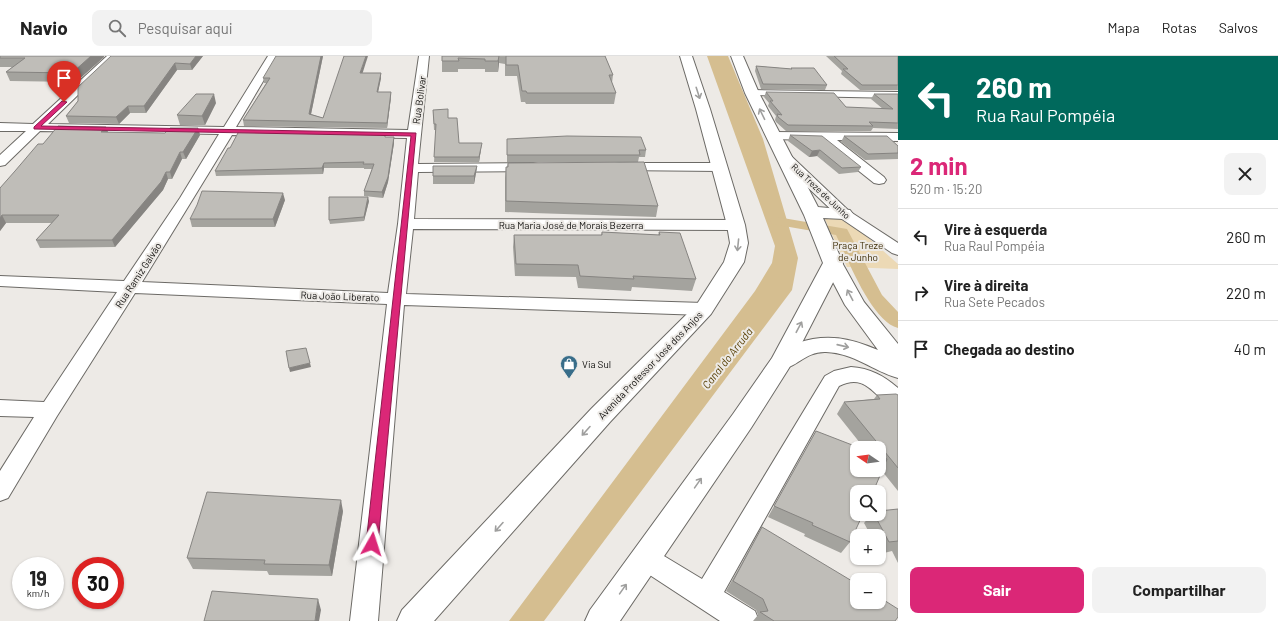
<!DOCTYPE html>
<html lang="pt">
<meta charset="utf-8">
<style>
:root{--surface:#fff;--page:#f2f2f2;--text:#222;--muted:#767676;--line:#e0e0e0;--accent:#db2777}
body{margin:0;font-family:Barlow,sans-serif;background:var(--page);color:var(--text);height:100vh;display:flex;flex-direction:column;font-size:15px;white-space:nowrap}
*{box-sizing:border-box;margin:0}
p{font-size:13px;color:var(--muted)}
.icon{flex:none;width:22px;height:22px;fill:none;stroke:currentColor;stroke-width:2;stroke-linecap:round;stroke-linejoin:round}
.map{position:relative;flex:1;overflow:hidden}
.details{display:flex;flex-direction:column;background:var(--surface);width:380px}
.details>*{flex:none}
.top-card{background:#00695c;color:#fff;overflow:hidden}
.needle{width:26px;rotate:283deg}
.fabs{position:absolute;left:850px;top:385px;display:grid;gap:8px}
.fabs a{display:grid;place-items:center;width:36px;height:36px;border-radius:8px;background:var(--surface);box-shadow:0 1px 3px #0004;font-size:20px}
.speed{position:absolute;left:12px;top:501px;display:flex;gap:8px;font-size:20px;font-weight:700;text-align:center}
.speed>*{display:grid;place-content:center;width:52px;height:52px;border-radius:50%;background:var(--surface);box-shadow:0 1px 3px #0004;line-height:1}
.speed small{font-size:10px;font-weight:400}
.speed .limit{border:6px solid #d22;background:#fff;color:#111}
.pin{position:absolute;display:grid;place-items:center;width:34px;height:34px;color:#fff;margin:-41px -17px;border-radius:50% 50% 50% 0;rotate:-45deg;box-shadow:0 0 4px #0007}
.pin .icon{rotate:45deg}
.me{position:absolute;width:44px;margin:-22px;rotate:6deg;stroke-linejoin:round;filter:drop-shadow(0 0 3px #0008)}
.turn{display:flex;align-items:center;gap:14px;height:84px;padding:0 12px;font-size:18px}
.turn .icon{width:52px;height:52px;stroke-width:2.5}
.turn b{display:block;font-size:28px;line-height:34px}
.round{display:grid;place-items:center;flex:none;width:42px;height:42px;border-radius:8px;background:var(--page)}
.headline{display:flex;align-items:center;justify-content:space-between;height:68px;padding:0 12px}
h1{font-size:24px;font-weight:700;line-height:30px;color:var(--accent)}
.action{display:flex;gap:8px;margin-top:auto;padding:8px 12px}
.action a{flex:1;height:46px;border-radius:8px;background:var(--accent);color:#fff;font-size:16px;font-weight:700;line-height:46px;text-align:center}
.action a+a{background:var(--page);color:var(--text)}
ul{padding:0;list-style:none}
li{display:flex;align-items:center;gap:12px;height:56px;padding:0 12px;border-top:1px solid var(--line)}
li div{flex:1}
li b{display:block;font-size:15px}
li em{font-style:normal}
header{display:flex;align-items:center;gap:24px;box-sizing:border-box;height:56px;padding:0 20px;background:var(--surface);border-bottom:1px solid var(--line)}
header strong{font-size:19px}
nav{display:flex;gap:22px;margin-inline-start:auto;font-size:14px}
.search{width:280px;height:36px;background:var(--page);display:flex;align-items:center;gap:10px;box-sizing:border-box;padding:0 14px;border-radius:8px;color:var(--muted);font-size:15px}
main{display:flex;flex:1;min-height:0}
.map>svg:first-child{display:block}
</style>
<header>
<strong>Navio</strong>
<div class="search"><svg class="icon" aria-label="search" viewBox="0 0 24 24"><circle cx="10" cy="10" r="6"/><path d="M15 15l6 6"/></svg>Pesquisar aqui</div>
<nav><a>Mapa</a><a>Rotas</a><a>Salvos</a></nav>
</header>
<main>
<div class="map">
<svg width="898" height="565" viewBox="0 0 898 565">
<rect width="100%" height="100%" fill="#edeae6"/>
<path fill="#ecd9b5" d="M824,161L848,164L898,208V213L847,211Z"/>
<path fill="#d5be90" d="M707,0H728L763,83L798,202L792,234L544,565H509L755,235L772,207L775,190Z"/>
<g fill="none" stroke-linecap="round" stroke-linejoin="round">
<path fill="#d5be90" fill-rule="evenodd" d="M777,161L847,173L882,239L898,256V272C871,265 848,203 836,179L772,168L770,165L772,162Z"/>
<defs>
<g id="street">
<path d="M107,0H118L48,68L224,71L268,0H278L236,71L408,74L419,0H429L418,108L533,107L538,108L540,111L538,114L533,115L418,116L414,163L736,164L741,166L744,169L741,172L736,174L413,173L406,238L704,247L710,249L713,253L710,257L704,259L404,249L378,565H350L387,248L135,237L57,360L8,442L0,445V415L34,361L0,360V344L44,346L117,236L0,230V220L124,225L180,142L219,78L40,75L5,109L0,110V99L26,75H0V67L33,68ZM232,79L407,82L398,168L388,237L142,226Z"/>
<path d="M752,34L898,36V42L748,39L746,37L748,35Z"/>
<path d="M773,76L898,77V85L837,84L884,121L886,124L884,127L879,128L874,127L820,84L768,83L767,80L768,77Z"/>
<path d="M785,98L790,99L849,155L898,187V199L892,197L839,161L780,105L778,102L780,99Z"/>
<path d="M620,107H719L724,108L726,111L724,114L719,115L615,114L613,111L615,108Z"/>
<path d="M851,311C870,312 884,320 898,332V353C875,346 869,315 839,330L724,536L755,555L759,565H720L636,510L632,502L636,494L645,490L654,494L702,523L825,320L834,315Z"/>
</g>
<path id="secondary" d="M833,201L840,203L864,246L898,288V322C873,315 854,297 826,296C802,295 794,318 773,312L770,306C775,296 786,290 797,287C827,277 850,282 878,294L845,249L823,207L826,203Z"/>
<g id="primary">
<path d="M680,0H692L710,53L745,169L748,187L744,206L711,258L610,366L434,565H397L402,554L592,352L697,248L724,206L730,187L727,169L696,53Z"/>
<path d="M731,0H743L759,37L818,151L850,154L853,158L850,162L844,163L823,162L843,207L789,312L751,372L620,565H585L590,554L733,358L772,302L823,207L804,159L745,37Z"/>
</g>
</defs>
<use href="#street" stroke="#6c6a66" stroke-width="2"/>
<use href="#secondary" stroke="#6c6a66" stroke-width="2"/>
<use href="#primary" stroke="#6c6a66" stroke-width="2"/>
<use href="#street" fill="#fff" fill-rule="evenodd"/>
<use href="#secondary" fill="#fff" fill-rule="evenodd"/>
<use href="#primary" fill="#fff" fill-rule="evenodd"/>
</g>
<g fill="#a4a39e">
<path d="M0,0H104V1L76,26L10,25L6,16L12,11H0Z"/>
<path d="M111,0H203L192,14H177L146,57H130L119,68L69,67L66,60L78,45Z"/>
<path d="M323,0L311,58L323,62L363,17H381V22L378,36H391V41L387,72L244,70L243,64L266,27H264L263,22Z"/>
<path d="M442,0H605L613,19L612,27L616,37L614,48H526L525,46H521L517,20H505V8L499,7L498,16H485V13H458V16H442Z"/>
<path d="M826,0H898V34H860L841,18L842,15Z"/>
<path d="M756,10L791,13V12L827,29L825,34L761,33L755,15Z"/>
<path d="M766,36L846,51L883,53L871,43L874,38H898V73L873,72L871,75H786L776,66L775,64L776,60L768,50L769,47L764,41Z"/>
<path d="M216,47L205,69H180L177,59Z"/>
<path d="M433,54L448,62L459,87L481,93L479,106H434L436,74H434Z"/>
<path d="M198,72L200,79L186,103H182L172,123H168L163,134L115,191L40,192L36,184L52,167H6L0,175V132L108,76L165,77Z"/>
<path d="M790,79L861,111L858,116L839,118L817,100L809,101L788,85Z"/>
<path d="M844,80L898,90V103L865,104L841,86Z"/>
<path d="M394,81V87L388,126L383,142L364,140V135L372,113H364V112H324L323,118L216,120L215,115Z"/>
<path d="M507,83L646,94L645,101H639L638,106H507Z"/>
<path d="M508,107L658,150L656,161L533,157L505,156V122L506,111H507Z"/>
<path d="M477,110L476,117L474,128H433V120Z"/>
<path d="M285,144L275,171H192L190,163Z"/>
<path d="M369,145L364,165L330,168L329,164Z"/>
<path d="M602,176L658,179L659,176L696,223L692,235L632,231L631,235L578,232L576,221L515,220L513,191L514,179H601Z"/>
<path d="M877,339H898V435L882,415L850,486L841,497L804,480L805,478L768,461L816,375L879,414V392H864L837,358L844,346L874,343Z"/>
<path d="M898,453V507L892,495L880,498L879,496V480H871L864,467L872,458H879Z"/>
<path d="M343,455L332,520L269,519L267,515L193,513L187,502Z"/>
<path d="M762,471L895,565H753L758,559L756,554L726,535Z"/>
</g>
<g fill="#868481">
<path d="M91,0H104V1L76,26L72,17Z"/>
<path d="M196,0H203L192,14L190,8Z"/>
<path d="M321,0H323L310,63L309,58Z"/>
<path d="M366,0H368L361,22L360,17Z"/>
<path d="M499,0V7L498,16V5Z"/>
<path d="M175,7L177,14L146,57L144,50Z"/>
<path d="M381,17V22L377,41V36Z"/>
<path d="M391,36V41L387,72V67Z"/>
<path d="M214,38L216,47L205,69L202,60Z"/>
<path d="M128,50L130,57L119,68L116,61Z"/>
<path d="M106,71L109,78L101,76Z"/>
<path d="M198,72L200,79L186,103L183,96Z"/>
<path d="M394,81V87L388,126L383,142L382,136Z"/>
<path d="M482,87L481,93L479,106V101Z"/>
<path d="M820,94L817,100L809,101L812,95Z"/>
<path d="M180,96L182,103L172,123L170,116Z"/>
<path d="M324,107V112L323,118L322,112Z"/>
<path d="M477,110L476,117L474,128V120Z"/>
<path d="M166,116L168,123L163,134L115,191L112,184Z"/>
<path d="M283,137L285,144L275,171L273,163Z"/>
<path d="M368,141L369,145L364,165V161Z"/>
<path d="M2,159L6,167L0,175V162Z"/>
<path d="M310,307L311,311L290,316L289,312Z"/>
<path d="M341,444L343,455L332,520L329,509Z"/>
<path d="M318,543L321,554L319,565H315Z"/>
</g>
<g fill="#bfbdb8" stroke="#868481">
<path d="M0,0H91L72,17L6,16L25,2H0Z"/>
<path d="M111,0H196L190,8L175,7L144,50H128L116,61L66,60L78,45V31Z"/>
<path d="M276,0H321L309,58L323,62L344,0H366L360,17H381L377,36H391L387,67L243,64L270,22H263Z"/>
<path d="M442,0H499L498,5H485V3L458,2L459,5H442Z"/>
<path d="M506,0H605L613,19H609L616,37H527L526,35H522L518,9H506Z"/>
<path d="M834,0H898V29H862L843,13H848Z"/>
<path d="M756,10L792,13L791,12H814L827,29L763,28Z"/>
<path d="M766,36L834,37L846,51L893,53L874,38H898V67L869,66L873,70L788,69L778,61L777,58L782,59L770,45H773Z"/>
<path d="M196,38H214L202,60L177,59Z"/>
<path d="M448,53V62H457L459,87H482L479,101H434L436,68H434L433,54Z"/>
<path d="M58,70L106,71L101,76L165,77L170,72H198L183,96H180L170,116H166L161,126L112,184H36L59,159H2L0,162V132L15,115L38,88H43Z"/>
<path d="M239,75L385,78V81H394L388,121L382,136L364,135L374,108H363L364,106L324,107L322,112L215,115L228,92H230Z"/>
<path d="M790,79L822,80L861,111L842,112L820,94L812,95Z"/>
<path d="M567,80L641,81L646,94H639L640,99H507V83Z"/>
<path d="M844,80H887L898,90V97L868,98Z"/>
<path d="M644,106L658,150L534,146L506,145V111H508V107Z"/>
<path d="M433,110H477L474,120H433Z"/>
<path d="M202,135L283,137L273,163H190L197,149Z"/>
<path d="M329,141H368L364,161L329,164Z"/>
<path d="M602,176L660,179L659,176L680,177L696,223L633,220L634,223L580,220L578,209L516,208L514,179H602Z"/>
<path d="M306,292L310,307L289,312L286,295Z"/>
<path d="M896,338L898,339V412L844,346L880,343L877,339Z"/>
<path d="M816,375L860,392H857V414H879V400L887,403L873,436H857V458H863L850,486L812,469L813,467L774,450Z"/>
<path d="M207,436L341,444L329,509L264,508L265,504L187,502Z"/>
<path d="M898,453V485L889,486L874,458H879V455Z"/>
<path d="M762,471L857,528V546H879V541L898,553V561L895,565H774L760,556L768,555L763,543L733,525Z"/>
<path d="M212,535L318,543L315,565H204Z"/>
</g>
<defs><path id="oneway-shaft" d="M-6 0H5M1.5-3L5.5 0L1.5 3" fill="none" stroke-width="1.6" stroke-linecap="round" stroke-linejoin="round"/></defs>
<g stroke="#9f9f9e">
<use href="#oneway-shaft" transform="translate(698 37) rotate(72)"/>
<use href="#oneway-shaft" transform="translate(762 58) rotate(-116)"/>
<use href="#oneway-shaft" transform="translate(738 189) rotate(96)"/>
<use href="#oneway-shaft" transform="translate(850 239) rotate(-118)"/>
<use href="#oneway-shaft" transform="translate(799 271) rotate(-62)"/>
<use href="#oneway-shaft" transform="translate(843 290) rotate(13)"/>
<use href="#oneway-shaft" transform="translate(586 375) rotate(132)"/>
<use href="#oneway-shaft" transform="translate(698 427) rotate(-55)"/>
<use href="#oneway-shaft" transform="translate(499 471) rotate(132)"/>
<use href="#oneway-shaft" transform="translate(623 533) rotate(-55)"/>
</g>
<path fill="#db2777" stroke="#8e194d" d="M62,45L67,46L41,70L416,77L378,488L376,492L372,494L368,492L366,488L411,80L34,73V71Z"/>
<defs>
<symbol id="shop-pin" viewBox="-11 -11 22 30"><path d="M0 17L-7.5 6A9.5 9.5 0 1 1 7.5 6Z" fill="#386d89" stroke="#edeae6"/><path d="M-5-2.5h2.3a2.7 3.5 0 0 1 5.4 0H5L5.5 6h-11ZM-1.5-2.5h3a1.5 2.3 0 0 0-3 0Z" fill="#fff"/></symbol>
</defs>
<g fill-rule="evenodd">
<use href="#shop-pin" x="559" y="298" width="20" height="27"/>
</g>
<g text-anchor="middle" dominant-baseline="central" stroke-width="4" stroke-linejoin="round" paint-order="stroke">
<g font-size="9" fill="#0f0e0c" stroke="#edeae6">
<text transform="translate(821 135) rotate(43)">Rua Treze de Junho</text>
</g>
<g font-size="10" fill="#0f0e0c" stroke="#edeae6">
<text transform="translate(419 44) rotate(-82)">Rua Bolivar</text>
<text x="571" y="169">Rua Maria José de Morais Bezerra</text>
<text transform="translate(138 219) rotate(-57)">Rua Ramiz Galvão</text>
<text transform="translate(340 240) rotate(2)">Rua João Liberato</text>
<text transform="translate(650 309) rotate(-46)">Avenida Professor José dos Anjos</text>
</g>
<g font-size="10" fill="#3d2c05" stroke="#edeae6">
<text x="858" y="189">Praça Treze<tspan x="858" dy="12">de Junho</tspan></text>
</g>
<g font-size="10" fill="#0f0e0c" stroke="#edeae6" text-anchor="start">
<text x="582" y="308">Via Sul</text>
</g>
<g font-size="11" font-style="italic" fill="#5a4207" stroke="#edeae6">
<text transform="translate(727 302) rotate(-52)">Canal do Arruda</text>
</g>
</g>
</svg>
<div class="fabs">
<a><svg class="needle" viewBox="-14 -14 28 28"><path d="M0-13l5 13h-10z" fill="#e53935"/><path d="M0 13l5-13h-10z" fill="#767676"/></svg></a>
<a><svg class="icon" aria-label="search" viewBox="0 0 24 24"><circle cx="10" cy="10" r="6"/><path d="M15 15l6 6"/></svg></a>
<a>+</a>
<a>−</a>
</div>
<div class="speed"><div>19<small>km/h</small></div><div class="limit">30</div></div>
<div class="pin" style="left:64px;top:46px;background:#d93025"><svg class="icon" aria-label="arrive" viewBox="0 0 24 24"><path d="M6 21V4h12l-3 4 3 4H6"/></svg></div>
<svg class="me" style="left:372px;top:488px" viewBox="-20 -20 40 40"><path d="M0-17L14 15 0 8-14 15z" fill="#db2777" stroke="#fff" stroke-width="4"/></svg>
</div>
<section class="details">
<div class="top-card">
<div class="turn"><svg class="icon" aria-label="left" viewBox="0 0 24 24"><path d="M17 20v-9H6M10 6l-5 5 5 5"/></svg><div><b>260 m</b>Rua Raul Pompéia</div></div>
</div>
<div class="headline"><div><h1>2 min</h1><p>520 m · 15:20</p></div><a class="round"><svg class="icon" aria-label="close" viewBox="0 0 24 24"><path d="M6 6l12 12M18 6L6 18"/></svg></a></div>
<ul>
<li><svg class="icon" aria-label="left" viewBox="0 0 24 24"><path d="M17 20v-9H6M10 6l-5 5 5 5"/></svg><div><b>Vire à esquerda</b><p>Rua Raul Pompéia</p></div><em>260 m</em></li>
<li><svg class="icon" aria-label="right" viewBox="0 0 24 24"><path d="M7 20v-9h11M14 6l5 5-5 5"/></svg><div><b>Vire à direita</b><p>Rua Sete Pecados</p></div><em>220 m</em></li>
<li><svg class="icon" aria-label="arrive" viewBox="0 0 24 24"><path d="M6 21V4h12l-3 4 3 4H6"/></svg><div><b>Chegada ao destino</b></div><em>40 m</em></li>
</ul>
<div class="action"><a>Sair</a><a>Compartilhar</a></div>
</section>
</main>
